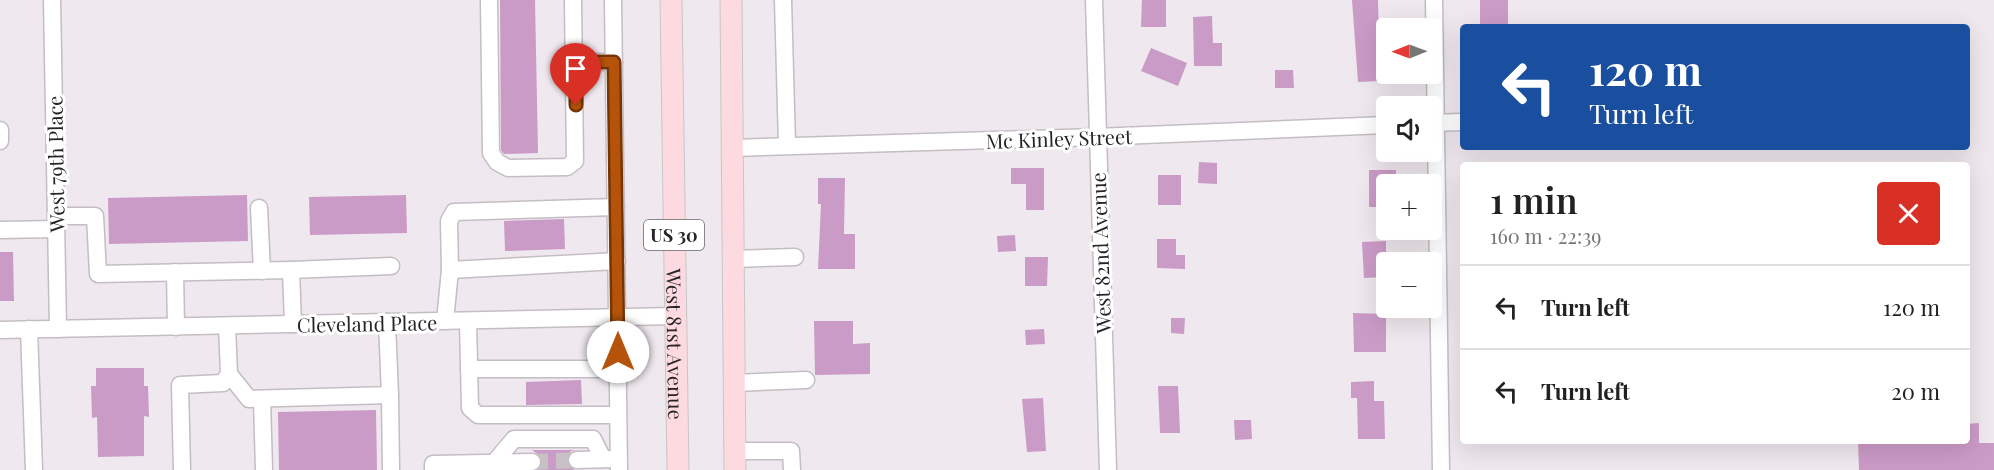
<!DOCTYPE html>
<meta charset="utf-8">
<style>
:root{--surface:#fff;--page:#f6f6f6;--text:#222;--muted:#767676;--line:#e0e0e0}
body{margin:0;font-family:"Playfair Display",serif;background:var(--page);color:var(--text);height:100vh;display:flex;flex-direction:column;font-size:22px;white-space:nowrap}
*{box-sizing:border-box;margin:0}
p{font-size:20px;color:var(--muted)}
.icon{flex:none;width:33px;height:33px;fill:none;stroke:currentColor;stroke-width:2;stroke-linecap:round;stroke-linejoin:round}
.map{position:relative;flex:1;overflow:hidden}
.details{position:absolute;left:1460px;top:162px;width:510px;height:282px;display:flex;flex-direction:column;background:var(--surface);border-radius:6px;box-shadow:0 6px 24px #0002}
.details>*{flex:none}
.banner{position:absolute;left:1460px;top:24px;width:510px;height:126px;border-radius:6px;box-shadow:0 6px 24px #0002;background:#1a4fa0;color:#fff;overflow:hidden}
.needle{width:39px;rotate:269deg}
.tools{position:absolute;left:1376px;top:18px;display:grid;gap:12px}
.tools a{display:grid;place-items:center;width:66px;height:66px;border-radius:6px;background:var(--surface);box-shadow:0 6px 24px #0002;font-size:30px}
.pin{position:absolute;display:grid;place-items:center;width:51px;height:51px;color:#fff;margin:-62px -26px;border-radius:50% 50% 50% 0;rotate:-45deg;box-shadow:0 0 6px #0007}
.pin .icon{rotate:45deg}
.me{position:absolute;width:66px;margin:-33px;rotate:0deg;stroke-linejoin:round;filter:drop-shadow(0 0 4px #0008)}
.turn{display:flex;align-items:center;gap:21px;height:126px;padding:0 30px;font-size:27px}
.turn .icon{width:78px;height:78px;stroke-width:2.5}
.turn b{display:block;font-size:42px;line-height:51px}
.round{display:grid;place-items:center;flex:none;width:63px;height:63px;border-radius:6px;background:var(--page)}
.head{display:flex;align-items:center;justify-content:space-between;height:102px;padding:0 30px}
h1{font-size:36px;font-weight:600;line-height:45px}
ul{padding:0;list-style:none}
li{display:flex;align-items:center;gap:18px;height:84px;padding:0 30px;border-top:2px solid var(--line)}
li div{flex:1}
li b{display:block;font-size:22px}
li em{font-style:normal}
.map>svg:first-child{display:block}
</style>
<div class="map">
<svg width="1994" height="470" viewBox="0 0 1994 470">
<rect width="100%" height="100%" fill="#efe8ee"/>
<g fill="#cb9bc7">
<path d="M500,0H535L538,153L504,154L501,150Z"/>
<path d="M1142,0H1166V27H1141Z"/>
<path d="M1352,0H1378L1380,81L1358,82Z"/>
<rect x="1480" y="0" width="28" height="26"/>
<path d="M1212,16L1213,43H1222V66H1194L1193,17Z"/>
<path d="M1151,48L1187,63L1178,86L1141,71Z"/>
<path d="M1275,70H1293L1294,88H1275Z"/>
<path d="M1199,162L1217,163V184L1198,183Z"/>
<path d="M1011,168H1044V210H1026V184H1011Z"/>
<path d="M1369,170H1396V184H1386V207H1369Z"/>
<rect x="1158" y="175" width="23" height="30"/>
<path d="M818,178H845L844,234H855V269H818L821,204H818Z"/>
<path d="M247,195L248,241L109,244L108,198Z"/>
<path d="M406,195L407,233L310,235L309,197Z"/>
<path d="M564,219L565,249L505,251L504,221Z"/>
<path d="M1015,235L1016,251L998,252L997,236Z"/>
<path d="M1157,239H1176V255H1185V269L1157,268Z"/>
<path d="M1386,241V277L1364,278L1362,242Z"/>
<path d="M0,252H13L14,301H0Z"/>
<path d="M1025,257H1048L1047,286H1025Z"/>
<path d="M1353,313L1386,314V352H1354Z"/>
<path d="M1171,318H1185L1184,334L1171,333Z"/>
<path d="M814,321H853V344L870,343V374L815,375Z"/>
<path d="M1044,329L1045,344L1026,345L1025,330Z"/>
<path d="M96,368H144V386H148L149,417L144,416V456L98,457L97,417L92,418L91,386H96Z"/>
<path d="M581,380L582,404L526,405V382Z"/>
<path d="M1374,381V401H1384L1385,439H1358L1357,398H1351V382Z"/>
<path d="M1158,386H1178L1180,433H1160Z"/>
<path d="M1043,398L1046,451L1027,452L1022,399Z"/>
<path d="M376,410L377,470H279L278,412Z"/>
<path d="M1234,420H1251L1252,439L1235,440Z"/>
<path d="M1979,423V443H1994V470H1859L1858,441H1966V424Z"/>
<path d="M532,450H577L571,451L567,460L568,466L575,470H538L542,462L541,457Z"/>
</g>
<g fill="none" stroke-linecap="round" stroke-linejoin="round">
<path stroke="#c7c1c6" stroke-width="16" stroke-dasharray="16 8" stroke-linecap="butt" d="M532,462L577,460"/>
<defs>
<g id="minor">
<path d="M52,0L58,329"/>
<path d="M489,0L491,153L497,162L508,168L567,167L575,161L573,0"/>
<path d="M613,0L619,470"/>
<path d="M783,0L787,145"/>
<path d="M1094,0L1108,470"/>
<path d="M1434,0L1441,470"/>
<path d="M576,62H614"/>
<path d="M1431,123L1462,122"/>
<path d="M0,130V141"/>
<path d="M732,148L1096,137L1386,125"/>
<path d="M259,208L262,271"/>
<path d="M56,216H95L98,274L291,270"/>
<path d="M0,230L56,229"/>
<path d="M733,259L795,257"/>
<path d="M450,270L617,261"/>
<path d="M175,272L176,327"/>
<path d="M445,321L450,270L449,221L454,212L616,207"/>
<path d="M468,321L470,408L478,415H618"/>
<path d="M293,324L291,270L391,266"/>
<path d="M29,329L34,470"/>
<path d="M0,330L675,316"/>
<path d="M469,369H618"/>
<path d="M229,374L249,399L390,395L387,322"/>
<path d="M735,383L806,380"/>
<path d="M390,395L391,470"/>
<path d="M262,399L264,470"/>
<path d="M735,451H791L792,470"/>
<path d="M577,460L612,459"/>
<path d="M182,470L180,385L223,383L229,374L227,326"/>
<path d="M433,470V464L532,462"/>
<path d="M493,470V464L514,439H593L603,459"/>
</g>
<g id="major">
<path id="s1" d="M671,0L678,470"/>
<path d="M731,0L735,470"/>
</g>
</defs>
<use href="#minor" stroke="#c4bdc3" stroke-width="19"/>
<use href="#major" stroke="#c7c6c7" stroke-width="23"/>
<use href="#minor" stroke="#fff" stroke-width="16"/>
<use href="#major" stroke="#fddadf" stroke-width="21"/>
</g>
<g fill="none" stroke-linecap="round" stroke-linejoin="round">
<defs>
<path id="route" d="M576,105V62H614L618,352"/>
</defs>
<use href="#route" stroke="#753606" stroke-width="15"/>
<use href="#route" stroke="#b45309" stroke-width="10"/>
</g>
<g text-anchor="middle" dominant-baseline="central" stroke-width="6" stroke-linejoin="round" paint-order="stroke">
<rect fill="#fff" stroke="#686668" stroke-width="1.5" x="644" y="220" width="60" height="30" rx="4.5"/>
<g font-size="18" font-weight="bold" fill="#272427">
<text x="674" y="235">US 30</text>
</g>
<g font-size="20" fill="#272427" stroke="#fff">
<text transform="translate(1059 138) rotate(-2)">Mc Kinley Street</text>
<text transform="translate(55 164) rotate(-91)">West 79th Place</text>
<text transform="translate(1100 253) rotate(-92)">West 82nd Avenue</text>
<text transform="translate(367 323) rotate(-1)">Cleveland Place</text>
<text stroke="none"><textPath href="#s1" startOffset="344">West 81st Avenue</textPath></text>
</g>
</g>
</svg>
<div class="tools">
<a><svg class="needle" viewBox="-14 -14 28 28"><path d="M0-13l5 13h-10z" fill="#e53935"/><path d="M0 13l5-13h-10z" fill="#767676"/></svg></a>
<a><svg class="icon" aria-label="sound" viewBox="0 0 24 24"><path d="M4 9h4l5-4v14l-5-4H4zM17 9q2 3 0 6"/></svg></a>
<a>+</a>
<a>−</a>
</div>
<div class="pin" style="left:576px;top:105px;background:#d93025"><svg class="icon" aria-label="arrive" viewBox="0 0 24 24"><path d="M6 21V4h12l-3 4 3 4H6"/></svg></div>
<svg class="me" style="left:618px;top:352px" viewBox="-20 -20 40 40"><circle r="19" fill="#fff"/><path d="M0-13L10 11 0 6-10 11z" fill="#b45309"/></svg>
<div class="banner">
<div class="turn"><svg class="icon" aria-label="left" viewBox="0 0 24 24"><path d="M17 20v-9H6M10 6l-5 5 5 5"/></svg><div><b>120 m</b>Turn left</div></div>
</div>
<section class="details">
<div class="head"><div><h1>1 min</h1><p>160 m · 22:39</p></div><a class="round" style="background:#d93025;color:#fff"><svg class="icon" aria-label="close" viewBox="0 0 24 24"><path d="M6 6l12 12M18 6L6 18"/></svg></a></div>
<ul>
<li><svg class="icon" aria-label="left" viewBox="0 0 24 24"><path d="M17 20v-9H6M10 6l-5 5 5 5"/></svg><div><b>Turn left</b></div><em>120 m</em></li>
<li><svg class="icon" aria-label="left" viewBox="0 0 24 24"><path d="M17 20v-9H6M10 6l-5 5 5 5"/></svg><div><b>Turn left</b></div><em>20 m</em></li>
</ul>
</section>
</div>
